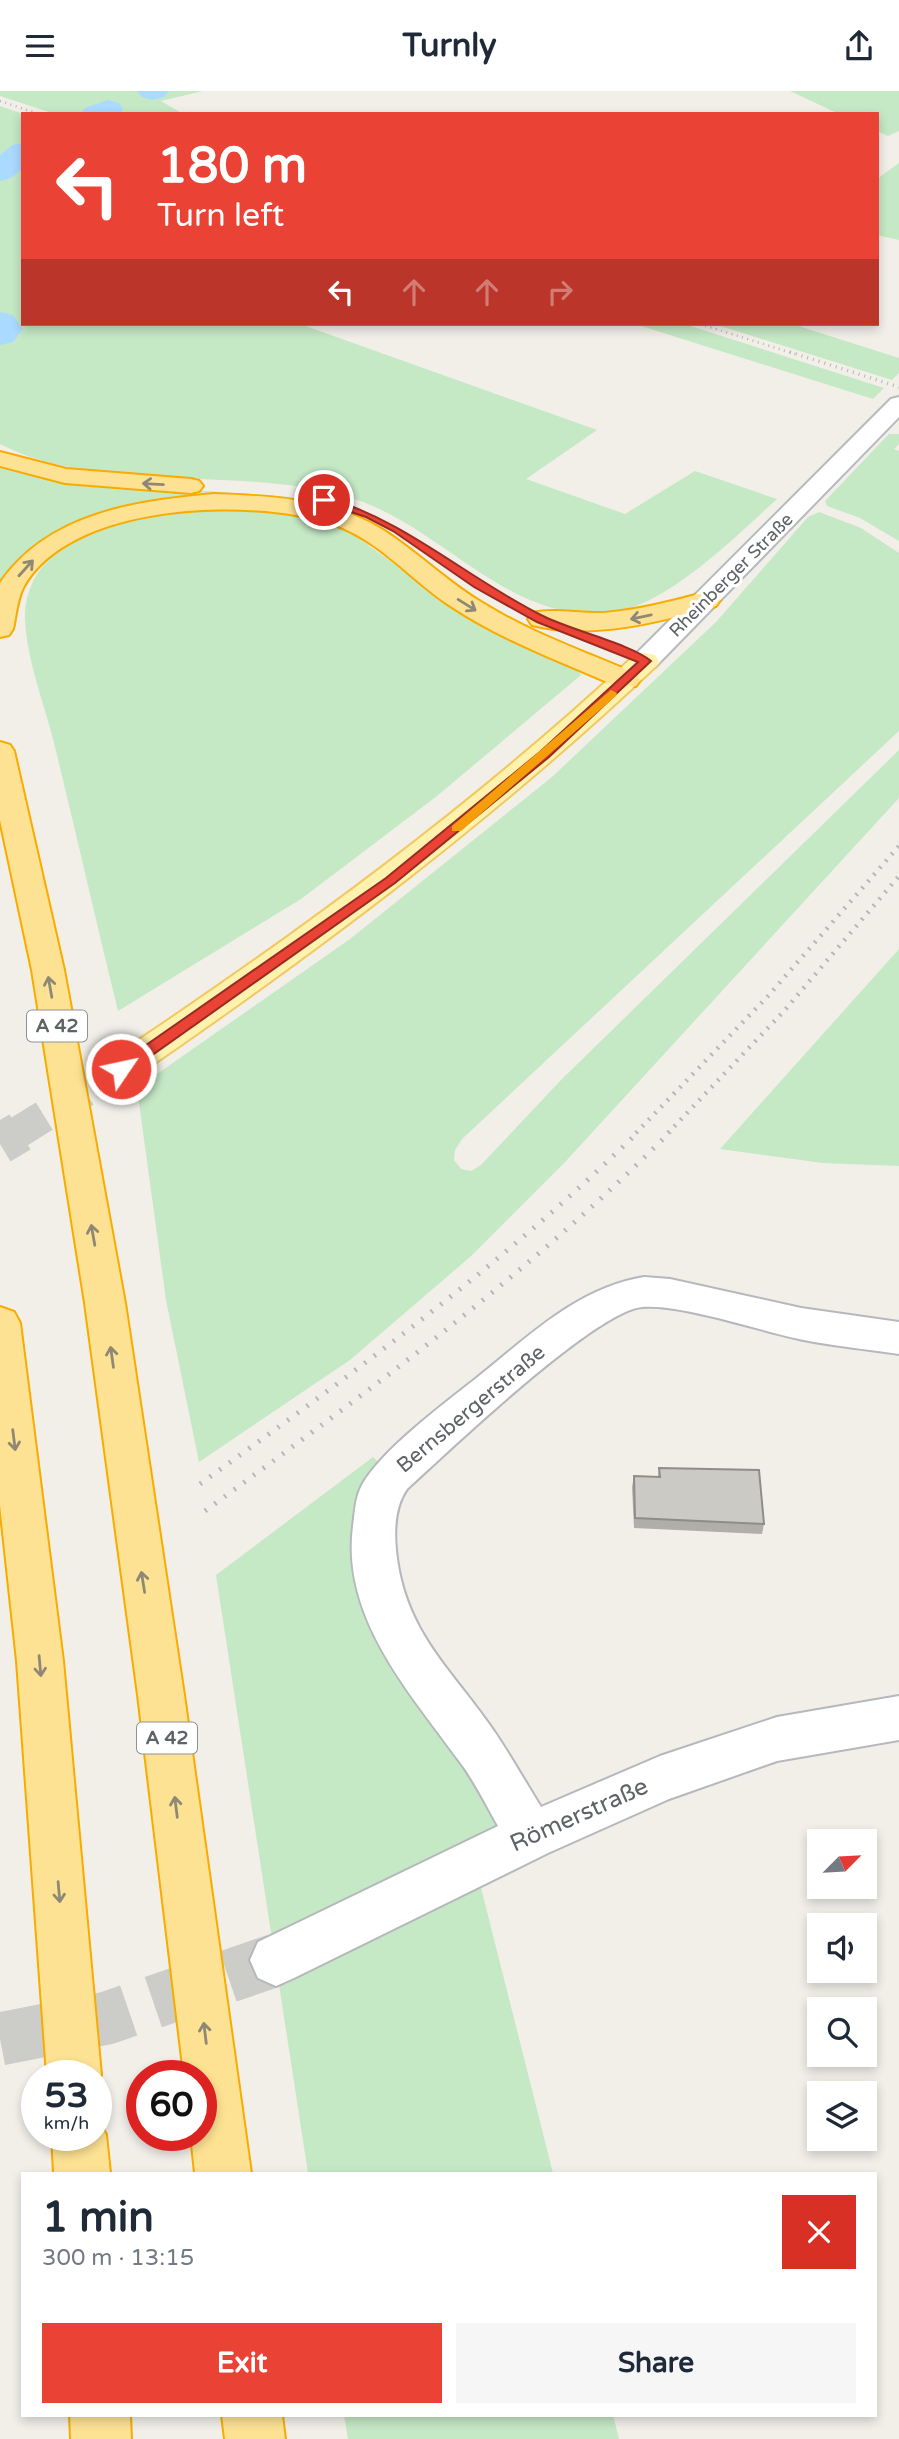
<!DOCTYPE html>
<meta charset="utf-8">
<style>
:root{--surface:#fff;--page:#f6f6f7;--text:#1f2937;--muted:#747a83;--accent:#ea4335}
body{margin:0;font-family:"Varela Round",sans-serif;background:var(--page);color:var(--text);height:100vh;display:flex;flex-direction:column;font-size:26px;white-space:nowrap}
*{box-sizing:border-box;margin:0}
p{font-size:23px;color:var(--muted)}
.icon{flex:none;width:38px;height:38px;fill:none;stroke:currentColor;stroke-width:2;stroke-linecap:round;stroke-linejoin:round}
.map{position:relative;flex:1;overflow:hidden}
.panel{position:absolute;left:21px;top:2081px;width:856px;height:245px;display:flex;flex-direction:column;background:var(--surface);border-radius:0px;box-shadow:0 4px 10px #0003}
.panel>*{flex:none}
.hud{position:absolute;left:21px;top:21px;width:858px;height:214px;border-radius:0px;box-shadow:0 4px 10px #0003;background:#ea4335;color:#fff;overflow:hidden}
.needle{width:46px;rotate:66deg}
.tools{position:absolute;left:807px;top:1738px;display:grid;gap:14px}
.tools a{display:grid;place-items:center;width:70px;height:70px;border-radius:0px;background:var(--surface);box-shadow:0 4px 10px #0003;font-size:35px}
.speed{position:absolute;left:21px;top:1969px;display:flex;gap:14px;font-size:35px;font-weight:700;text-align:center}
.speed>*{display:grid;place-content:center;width:91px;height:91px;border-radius:50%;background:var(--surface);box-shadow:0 4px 10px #0003;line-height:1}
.speed small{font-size:18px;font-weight:400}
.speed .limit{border:10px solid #d22;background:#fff;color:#111}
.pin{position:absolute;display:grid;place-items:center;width:60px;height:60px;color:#fff;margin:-30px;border:4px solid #fff;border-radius:50%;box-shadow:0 2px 7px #0007}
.me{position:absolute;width:77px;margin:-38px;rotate:56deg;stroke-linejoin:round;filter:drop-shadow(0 0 5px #0008)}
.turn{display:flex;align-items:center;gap:24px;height:147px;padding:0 21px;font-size:32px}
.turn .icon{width:91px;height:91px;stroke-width:2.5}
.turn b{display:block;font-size:49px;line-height:60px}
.lanes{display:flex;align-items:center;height:66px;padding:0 21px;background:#0003;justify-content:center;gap:35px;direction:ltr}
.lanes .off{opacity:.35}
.round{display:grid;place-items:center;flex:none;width:74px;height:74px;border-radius:0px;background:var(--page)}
.headline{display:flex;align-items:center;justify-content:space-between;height:119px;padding:0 21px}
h1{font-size:42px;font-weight:800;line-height:52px}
.primary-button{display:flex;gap:14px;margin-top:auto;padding:14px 21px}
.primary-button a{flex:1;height:80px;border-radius:0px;background:var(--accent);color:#fff;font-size:28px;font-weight:800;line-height:80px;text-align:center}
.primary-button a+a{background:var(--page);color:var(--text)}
header{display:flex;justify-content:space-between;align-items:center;height:91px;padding:0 21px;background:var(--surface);font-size:32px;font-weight:800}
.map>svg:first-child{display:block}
</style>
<header><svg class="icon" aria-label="menu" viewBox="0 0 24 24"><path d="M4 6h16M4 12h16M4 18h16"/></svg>Turnly<svg class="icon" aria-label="share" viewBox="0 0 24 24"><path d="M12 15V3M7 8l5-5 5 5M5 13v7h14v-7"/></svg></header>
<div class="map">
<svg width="899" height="2348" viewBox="0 0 899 2348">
<rect width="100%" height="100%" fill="#f1efe8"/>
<g fill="#c5e8c5">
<path d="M0,0H203L161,10L183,23H55L0,5Z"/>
<path d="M790,0H899V40L888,45L877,40V23H839Z"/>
<path d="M0,15L23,23V233H300L597,339L526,388L625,423L695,380L777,408C736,445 665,517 608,522C506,532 441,433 348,406C238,374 98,404 0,353Z"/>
<path d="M899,72V149L877,144V88Z"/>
<path d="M635,233H684L884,297L873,308Z"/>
<path d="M714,233H792L899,267V282L892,289Z"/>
<path d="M889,343H899V353L894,358L899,360V450L860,427L827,415L825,410Z"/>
<path d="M0,370L134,395L291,406L217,404L96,427L0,494Z"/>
<path d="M232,416L296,423L350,441L443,508L577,578L581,584L437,705L301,808L118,920C96,831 76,741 54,652C44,611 27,571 25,528C24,512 30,492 40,479C82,424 170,421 232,416Z"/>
<path d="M819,421L861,437L899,462V640L462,1048L455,1059L454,1069L461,1078L471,1080L481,1074L561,989L899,659V707L566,1070L470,1166L350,1269L199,1371L166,1209L137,997L350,848L552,686L716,531L808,426Z"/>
<path d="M899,858V1075L823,1072L720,1058Z"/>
<path d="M373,1366L392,1385L377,1490L531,1745L475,1773L553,2082H308L216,1484Z"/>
<path d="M344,2324H613L619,2348H348Z"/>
</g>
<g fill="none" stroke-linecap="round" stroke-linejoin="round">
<g fill="#aadaff" fill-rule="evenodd">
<path d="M137,0H169L164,6L152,9L142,6Z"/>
<path d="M108,9L119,12L123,18L120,23H81L85,17Z"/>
<path d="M23,52V77L11,87L0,90V64L12,54Z"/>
<path d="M0,221L13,224L23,238L13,251L0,254Z"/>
</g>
<path stroke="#ccccc8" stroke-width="53" stroke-dasharray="53 26" stroke-linecap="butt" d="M0,1948L107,1927L276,1869"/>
<path stroke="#ccccc8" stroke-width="32" stroke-dasharray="32 16" stroke-linecap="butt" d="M17,1042L121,978"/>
<path stroke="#ccccc8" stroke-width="41" stroke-dasharray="41 20" stroke-linecap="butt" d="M0,1053L20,1041"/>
<defs>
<path id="minor" d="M644,1186L670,1188L801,1217L899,1231V1263C866,1258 832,1255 799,1248C757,1239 682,1213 642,1216C594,1221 449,1360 407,1398C395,1415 394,1438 396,1459C404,1542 453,1579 496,1643C512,1667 526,1692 541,1716L660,1665L777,1626L899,1605V1649L777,1670L669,1708L548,1762L294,1887L276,1895L258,1887L250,1869L258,1851L498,1735C486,1714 475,1691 460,1671C411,1603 341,1527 353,1435C355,1421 355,1407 362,1394C382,1359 441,1315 474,1289C526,1248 576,1197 644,1186Z"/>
<path id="secondary" d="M899,306V326L655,576H635L631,570L635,564L891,308Z"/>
<path id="primary" d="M645,562L655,564L659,570L655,576C493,729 317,861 133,987L121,990L109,987L104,978L109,969C294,846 472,716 635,564Z"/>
<g id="motorway">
<path d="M0,361L66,378L191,388L199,390L203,395L199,400L191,402L65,392L0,375Z"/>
<path d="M214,403C271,405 333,408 383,439C419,462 449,493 486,514C533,543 586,561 636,583L640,589L636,595H616C560,570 501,549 449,514C410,488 378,448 332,433C252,406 69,411 23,497C17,509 16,525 13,538L9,544L0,546V492C48,422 136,410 214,403Z"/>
<path d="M707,501L716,503L720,509L716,515C658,531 592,549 532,534L528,528L532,522C554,517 580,523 604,522C639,519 673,510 707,501Z"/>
<path d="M0,651L10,654L14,660L64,879L125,1212L184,1604L251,2082H195L191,2044H201V1984H184L138,1604L85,1212L32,879L0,729Z"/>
<path d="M0,1216L14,1221L20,1232L63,1570L101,1984L96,1995V1984H47L17,1570L0,1414Z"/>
<path d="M96,2024L106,2044L110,2082H54L52,2044H96Z"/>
<path d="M70,2324H130L131,2348H71Z"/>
<path d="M222,2324H282L285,2348H225Z"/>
</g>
</defs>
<use href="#minor" stroke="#b5b8bc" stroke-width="4"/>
<use href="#secondary" stroke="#b6babf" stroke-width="4"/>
<use href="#primary" stroke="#f2c960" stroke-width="4"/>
<use href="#motorway" stroke="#f9ab00" stroke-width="4"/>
<use href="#minor" fill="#fff" fill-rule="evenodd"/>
<use href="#secondary" fill="#fff" fill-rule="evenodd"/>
<use href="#primary" fill="#fff2af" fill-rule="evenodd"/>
<use href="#motorway" fill="#fde293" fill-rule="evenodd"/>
<g stroke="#b6b7b8" stroke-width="2.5" stroke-dasharray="1 4.5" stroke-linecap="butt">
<path d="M0,10L39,23"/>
<path d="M700,233L795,263"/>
</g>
<path stroke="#b6b7b8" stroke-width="3.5" stroke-dasharray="1 5" stroke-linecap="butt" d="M790,261L899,296"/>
<g stroke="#b6b7b8" stroke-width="4.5" stroke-dasharray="2 7" stroke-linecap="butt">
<path d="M636,1042L768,905L899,755"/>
<path d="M668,1042L784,920L899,785"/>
</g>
<g stroke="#b6b7b8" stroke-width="5" stroke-dasharray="2 10" stroke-linecap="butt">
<path d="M200,1393C352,1283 504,1173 638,1041"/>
<path d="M205,1420C366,1302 529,1183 670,1041"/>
</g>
</g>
<path fill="#afaea9" d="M659,1377L764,1433L762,1443L634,1437L632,1396L634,1385L658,1386Z"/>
<path fill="#cccac5" stroke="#8f8d8a" stroke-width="2" d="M659,1377L759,1379L764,1433L635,1427L634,1385L660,1386Z"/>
<defs><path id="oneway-shaft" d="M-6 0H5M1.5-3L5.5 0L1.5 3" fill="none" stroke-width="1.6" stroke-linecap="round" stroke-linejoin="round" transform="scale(1.75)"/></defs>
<g stroke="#8e8975">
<use href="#oneway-shaft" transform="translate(153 393) rotate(-177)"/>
<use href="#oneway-shaft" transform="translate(26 477) rotate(-48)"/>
<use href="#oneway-shaft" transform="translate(467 514) rotate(32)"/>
<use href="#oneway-shaft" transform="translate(641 526) rotate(168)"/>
<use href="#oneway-shaft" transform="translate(50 896) rotate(-100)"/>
<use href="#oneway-shaft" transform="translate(93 1144) rotate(-100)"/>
<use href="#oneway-shaft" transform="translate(112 1266) rotate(-98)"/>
<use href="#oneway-shaft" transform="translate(14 1349) rotate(83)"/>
<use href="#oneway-shaft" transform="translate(143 1491) rotate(-99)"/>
<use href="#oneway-shaft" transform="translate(40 1575) rotate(85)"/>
<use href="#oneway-shaft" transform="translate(176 1716) rotate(-97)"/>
<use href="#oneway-shaft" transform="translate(59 1801) rotate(85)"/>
<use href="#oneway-shaft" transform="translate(205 1942) rotate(-97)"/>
</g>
<path fill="#ea4335" stroke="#982c22" stroke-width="2" d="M324,406C406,429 468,488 543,525C570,539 631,553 651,570L549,666L395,792L127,982H116V975L386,787L540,661L638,571L537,531L474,496L393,440L366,426L321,411Z"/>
<path fill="#f59e0b" d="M611,599L617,602L616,605L461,740H452V735Z"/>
<g text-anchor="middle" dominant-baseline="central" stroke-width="6" stroke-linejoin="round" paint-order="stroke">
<g font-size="18" fill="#5f6368" stroke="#fff">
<text transform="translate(731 484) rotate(-45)">Rheinberger Straße</text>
</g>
<g fill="#fff" stroke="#8f9295" stroke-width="2">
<rect x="27" y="919.5" width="60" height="31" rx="5"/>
<rect x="137" y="1631.5" width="60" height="31" rx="5"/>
</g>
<g font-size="19" font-weight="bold" fill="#5f6368">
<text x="57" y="935">A 42</text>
<text x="167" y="1647">A 42</text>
</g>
<g font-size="21" fill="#5f6368" stroke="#fff">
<text transform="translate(471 1318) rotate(-40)">Bernsbergerstraße</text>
</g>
<g font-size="24" fill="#5f6368" stroke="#fff">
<text transform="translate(579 1724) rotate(-24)">Römerstraße</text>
</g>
</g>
</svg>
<div class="tools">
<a><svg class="needle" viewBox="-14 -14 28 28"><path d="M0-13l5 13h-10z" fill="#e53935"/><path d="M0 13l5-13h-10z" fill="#747a83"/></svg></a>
<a><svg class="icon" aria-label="sound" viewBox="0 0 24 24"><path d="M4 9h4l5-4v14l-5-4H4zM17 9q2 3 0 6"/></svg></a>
<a><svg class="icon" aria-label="search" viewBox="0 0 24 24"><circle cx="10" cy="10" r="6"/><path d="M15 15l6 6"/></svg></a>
<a><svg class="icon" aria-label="layers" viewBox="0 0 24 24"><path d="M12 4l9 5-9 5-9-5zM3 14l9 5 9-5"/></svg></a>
</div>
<div class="speed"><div>53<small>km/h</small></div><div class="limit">60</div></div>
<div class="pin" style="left:324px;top:409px;background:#d93025"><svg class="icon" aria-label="arrive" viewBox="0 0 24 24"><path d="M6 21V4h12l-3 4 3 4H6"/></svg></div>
<svg class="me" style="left:121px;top:978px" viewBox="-20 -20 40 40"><circle r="17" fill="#ea4335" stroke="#fff" stroke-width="3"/><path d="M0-11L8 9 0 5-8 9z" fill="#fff"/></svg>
<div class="hud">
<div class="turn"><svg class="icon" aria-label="left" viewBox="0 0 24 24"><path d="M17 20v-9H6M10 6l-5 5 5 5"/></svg><div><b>180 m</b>Turn left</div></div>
<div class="lanes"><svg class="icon" aria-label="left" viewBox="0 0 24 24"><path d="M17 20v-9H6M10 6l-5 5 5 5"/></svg><svg class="icon off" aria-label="ahead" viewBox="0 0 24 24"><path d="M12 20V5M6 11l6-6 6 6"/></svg><svg class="icon off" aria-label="ahead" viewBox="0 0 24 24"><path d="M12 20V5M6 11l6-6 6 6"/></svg><svg class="icon off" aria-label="right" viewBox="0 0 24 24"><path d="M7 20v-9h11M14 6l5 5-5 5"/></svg></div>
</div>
<section class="panel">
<div class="headline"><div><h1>1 min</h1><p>300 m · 13:15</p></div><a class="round" style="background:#d93025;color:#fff"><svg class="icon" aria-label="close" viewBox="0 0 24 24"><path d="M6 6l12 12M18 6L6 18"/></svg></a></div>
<div class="primary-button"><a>Exit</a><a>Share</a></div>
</section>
</div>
